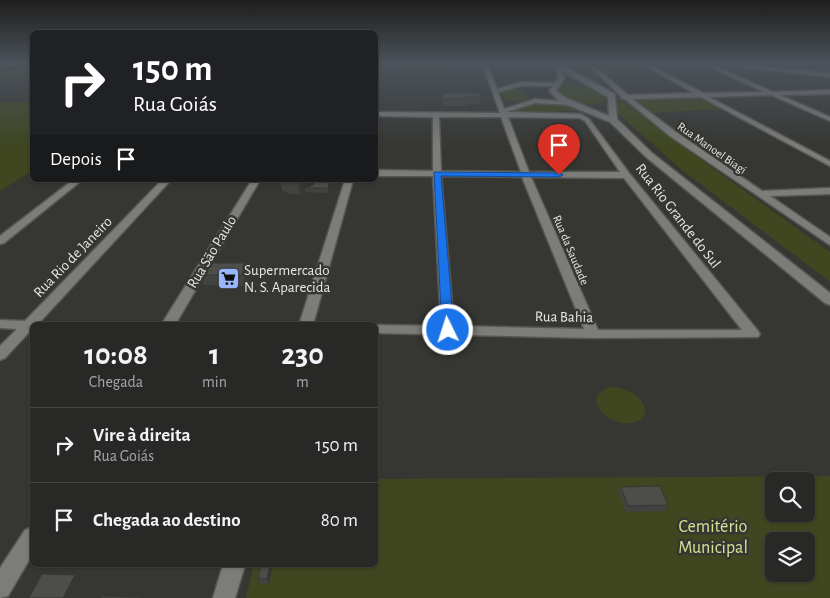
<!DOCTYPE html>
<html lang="pt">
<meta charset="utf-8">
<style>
:root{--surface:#282926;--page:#343532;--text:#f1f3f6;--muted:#a5a6a7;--line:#444543}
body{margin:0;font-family:"Alegreya Sans",sans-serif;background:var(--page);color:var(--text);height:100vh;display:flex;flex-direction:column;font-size:19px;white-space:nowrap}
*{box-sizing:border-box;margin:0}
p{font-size:16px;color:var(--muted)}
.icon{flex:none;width:28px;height:28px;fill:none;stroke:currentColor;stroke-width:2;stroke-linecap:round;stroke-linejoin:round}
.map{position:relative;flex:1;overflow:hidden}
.side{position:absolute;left:30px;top:322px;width:348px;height:245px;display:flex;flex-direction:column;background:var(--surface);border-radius:8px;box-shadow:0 1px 4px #0004,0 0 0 1px var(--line)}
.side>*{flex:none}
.guide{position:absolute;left:30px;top:30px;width:348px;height:152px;border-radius:8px;box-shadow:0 1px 4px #0004,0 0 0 1px var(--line);background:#202124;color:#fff;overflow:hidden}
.controls{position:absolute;left:765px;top:472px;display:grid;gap:10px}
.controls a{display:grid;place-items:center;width:50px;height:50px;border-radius:8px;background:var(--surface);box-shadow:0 1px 4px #0004,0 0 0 1px var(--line);font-size:25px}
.pin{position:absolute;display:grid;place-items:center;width:42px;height:42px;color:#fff;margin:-51px -21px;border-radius:50% 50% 50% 0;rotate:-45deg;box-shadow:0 0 5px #0007}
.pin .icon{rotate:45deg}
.me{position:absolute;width:55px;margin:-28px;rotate:356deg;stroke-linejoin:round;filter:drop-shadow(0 0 4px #0008)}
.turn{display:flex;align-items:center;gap:18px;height:105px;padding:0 20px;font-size:22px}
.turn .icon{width:65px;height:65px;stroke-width:2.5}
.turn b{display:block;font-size:35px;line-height:42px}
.then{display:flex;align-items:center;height:48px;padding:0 20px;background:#0003;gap:10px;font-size:19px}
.eta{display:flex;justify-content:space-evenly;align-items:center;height:85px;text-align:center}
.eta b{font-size:30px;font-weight:700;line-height:35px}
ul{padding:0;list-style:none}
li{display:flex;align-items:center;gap:15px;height:75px;padding:0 20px;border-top:1px solid var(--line)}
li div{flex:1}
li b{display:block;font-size:19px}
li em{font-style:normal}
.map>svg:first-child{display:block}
</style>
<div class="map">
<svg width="830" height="598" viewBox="0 0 830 598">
<rect width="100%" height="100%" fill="#363733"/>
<g fill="#3f4620" fill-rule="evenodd">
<rect x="0" y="63" width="32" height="15"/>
<path d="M375,63H472L473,66L469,68L400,69L375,65Z"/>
<path d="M562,63H583L603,83L596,85L566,69Z"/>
<path d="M593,63H637L645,68L618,69L626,75H605Z"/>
<path d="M569,85L592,88L608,96V98C595,110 568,104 557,91L559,88Z"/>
<path d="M509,88L524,91L529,99L517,102L506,100L500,92Z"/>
<path d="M695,98L706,100L722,109L651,113L637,101L641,99Z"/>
<path d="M620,101L626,102L696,156L830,252V282L682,170L615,111V106Z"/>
<path d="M0,102H32V171L0,191Z"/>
<path d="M544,102L561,103L594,113H585L583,111L517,112L513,111Z"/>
<path d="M611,387C627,388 643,395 646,413L643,418C627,431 596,419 596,397L604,389Z"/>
<path d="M830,476V598H246L254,565H375V479ZM774,481H806V514H774ZM774,541H806V574H774Z"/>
</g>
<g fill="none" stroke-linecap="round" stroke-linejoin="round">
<path stroke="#191d04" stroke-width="2.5" d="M0,69L32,66"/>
<defs>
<g id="street">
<path d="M482,63H487L497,89L521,82L561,83L559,86H521L498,92L504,109L535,99L572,102L570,105L535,103L506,112L581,114L589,119L629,173L758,331L760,334L758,337L593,338L375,333V325L441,326L433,176H375V170L433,171V117L375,116V112L500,113ZM439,117H501L521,172L441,171ZM508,117L580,118L585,121L620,172H529ZM441,176L522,177L584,329L454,326ZM531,177L624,178L742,330H598Z"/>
<path d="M586,63H591L628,95L694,93L640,63H646L703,93L764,92L701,63H708L773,92L830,90V94L780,95L830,117V121L771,95L709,97L830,161V166L701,97L632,99L676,132L762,191L830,188V194L770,196L830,237V245L670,136L625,99L621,98V96Z"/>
<path d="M723,63L830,73V77L712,64Z"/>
<path d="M73,180H82L4,243L0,244V236Z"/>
<path d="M162,180H171L38,324L39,325H32V329L5,358L0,360V346L17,329L0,328V320L25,321Z"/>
<path d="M252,180H260L175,325H161Z"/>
<path d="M345,180H353L313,325H299Z"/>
<path d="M32,527V555L8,596L0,598V568L25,530Z"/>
<path d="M223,565H245L235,598H213Z"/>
</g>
<path id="secondary" d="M552,63H558L615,94L617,119L652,153L830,293V305L825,303L646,157L610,122L560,102L549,91L559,77ZM562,71L608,97L609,116L566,98L556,91L565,77Z"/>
</defs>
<use href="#street" stroke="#565653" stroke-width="3"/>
<use href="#secondary" stroke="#565653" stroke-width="3"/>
<use href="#street" fill="#7c7d79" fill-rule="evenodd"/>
<use href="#secondary" fill="#7c7d79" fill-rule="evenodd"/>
</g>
<g fill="#424340">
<path d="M494,63H538V68H495Z"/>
<path d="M443,93L480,97V104H466V106H443Z"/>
<path d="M280,180L330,181L331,185L328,193L305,192L300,194H290L282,190Z"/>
<path d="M250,263L252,274L246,286L203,285L200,275Z"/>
<path d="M621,487L668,505L665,511L626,512L619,493Z"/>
<path d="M261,565H273L269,584H260L258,579Z"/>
</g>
<g fill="#363734">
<path d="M298,180H314L315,185L313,189V188H305V192L300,194Z"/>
<path d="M330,181L331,185L328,193V188Z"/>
<path d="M250,263L252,274L246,286L244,275Z"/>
<path d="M270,565H273L269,584L267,579Z"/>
<path d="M75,575L88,591L85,598H63Z"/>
</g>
<g fill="#4d4e4a" stroke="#363734">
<path d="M443,93H479L480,97H466V99H443Z"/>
<path d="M314,181H330L328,188H305L313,185Z"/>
<path d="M207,263H250L244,275H200Z"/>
<path d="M660,486L668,505L628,506L621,487Z"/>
<path d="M261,565H270L267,579H258Z"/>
<path d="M42,574L75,575L63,598H29Z"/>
<path d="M101,596L140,597L139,598H100Z"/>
</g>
<linearGradient id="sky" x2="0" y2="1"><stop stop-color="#1e1e1c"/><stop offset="0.43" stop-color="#4c535b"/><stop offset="1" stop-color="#4c535b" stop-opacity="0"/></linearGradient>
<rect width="830" height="147" fill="url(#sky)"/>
<path fill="#1a73e8" stroke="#114b97" d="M434,172L559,173L563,175L559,177L441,176L454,330L448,334L442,330Z"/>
<defs>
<symbol id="supermarket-square" viewBox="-11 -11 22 22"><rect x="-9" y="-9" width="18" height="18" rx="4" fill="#99b5fd" stroke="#363733"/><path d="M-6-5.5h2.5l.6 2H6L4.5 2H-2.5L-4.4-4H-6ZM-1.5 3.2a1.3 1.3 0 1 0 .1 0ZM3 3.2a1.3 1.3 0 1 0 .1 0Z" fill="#111"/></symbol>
</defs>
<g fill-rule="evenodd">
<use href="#supermarket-square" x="216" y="266" width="25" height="25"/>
</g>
<g text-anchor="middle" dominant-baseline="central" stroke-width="5" stroke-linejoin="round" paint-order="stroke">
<g font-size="12" fill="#e6e6e4" stroke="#363733">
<text transform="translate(712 148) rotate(35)">Rua Manoel Biagi</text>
<text transform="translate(571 250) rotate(67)">Rua da Saudade</text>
</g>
<g font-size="15" fill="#e6e6e4" stroke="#363733">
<text transform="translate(678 216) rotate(52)">Rua Rio Grande do Sul</text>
<text transform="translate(212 252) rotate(-59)">Rua São Paulo</text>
<text transform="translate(73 257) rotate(-46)">Rua Rio de Janeiro</text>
<text transform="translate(564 317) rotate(1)">Rua Bahia</text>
</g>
<g font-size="15" fill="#e6e6e4" stroke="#363733" text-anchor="start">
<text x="244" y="270">Supermercado<tspan x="244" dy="17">N. S. Aparecida</tspan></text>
</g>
<g font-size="18" fill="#d3e293" stroke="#363733">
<text x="713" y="527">Cemitério<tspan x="713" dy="21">Municipal</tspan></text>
</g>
</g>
</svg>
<div class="controls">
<a><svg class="icon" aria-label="search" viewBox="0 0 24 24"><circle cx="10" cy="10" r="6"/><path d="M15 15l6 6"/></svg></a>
<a><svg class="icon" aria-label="layers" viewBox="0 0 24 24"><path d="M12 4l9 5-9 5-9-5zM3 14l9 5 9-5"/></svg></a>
</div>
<div class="pin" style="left:559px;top:175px;background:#d93025"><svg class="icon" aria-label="arrive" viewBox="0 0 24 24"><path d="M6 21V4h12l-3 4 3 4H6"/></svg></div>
<svg class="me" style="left:448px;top:330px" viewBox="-20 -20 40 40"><circle r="17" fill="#1a73e8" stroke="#fff" stroke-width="3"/><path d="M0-11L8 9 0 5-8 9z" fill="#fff"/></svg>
<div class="guide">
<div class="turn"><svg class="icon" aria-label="right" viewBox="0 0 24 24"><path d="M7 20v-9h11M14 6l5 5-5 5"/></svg><div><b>150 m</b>Rua Goiás</div></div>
<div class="then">Depois<svg class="icon" aria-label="arrive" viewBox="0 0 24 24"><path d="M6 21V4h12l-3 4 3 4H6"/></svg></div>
</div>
<section class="side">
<div class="eta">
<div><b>10:08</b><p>Chegada</p></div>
<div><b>1</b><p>min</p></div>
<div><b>230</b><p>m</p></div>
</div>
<ul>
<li><svg class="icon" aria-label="right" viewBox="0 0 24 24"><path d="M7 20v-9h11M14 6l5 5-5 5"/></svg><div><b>Vire à direita</b><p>Rua Goiás</p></div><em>150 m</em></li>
<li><svg class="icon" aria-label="arrive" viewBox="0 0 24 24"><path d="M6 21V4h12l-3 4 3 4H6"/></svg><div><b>Chegada ao destino</b></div><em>80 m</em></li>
</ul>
</section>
</div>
